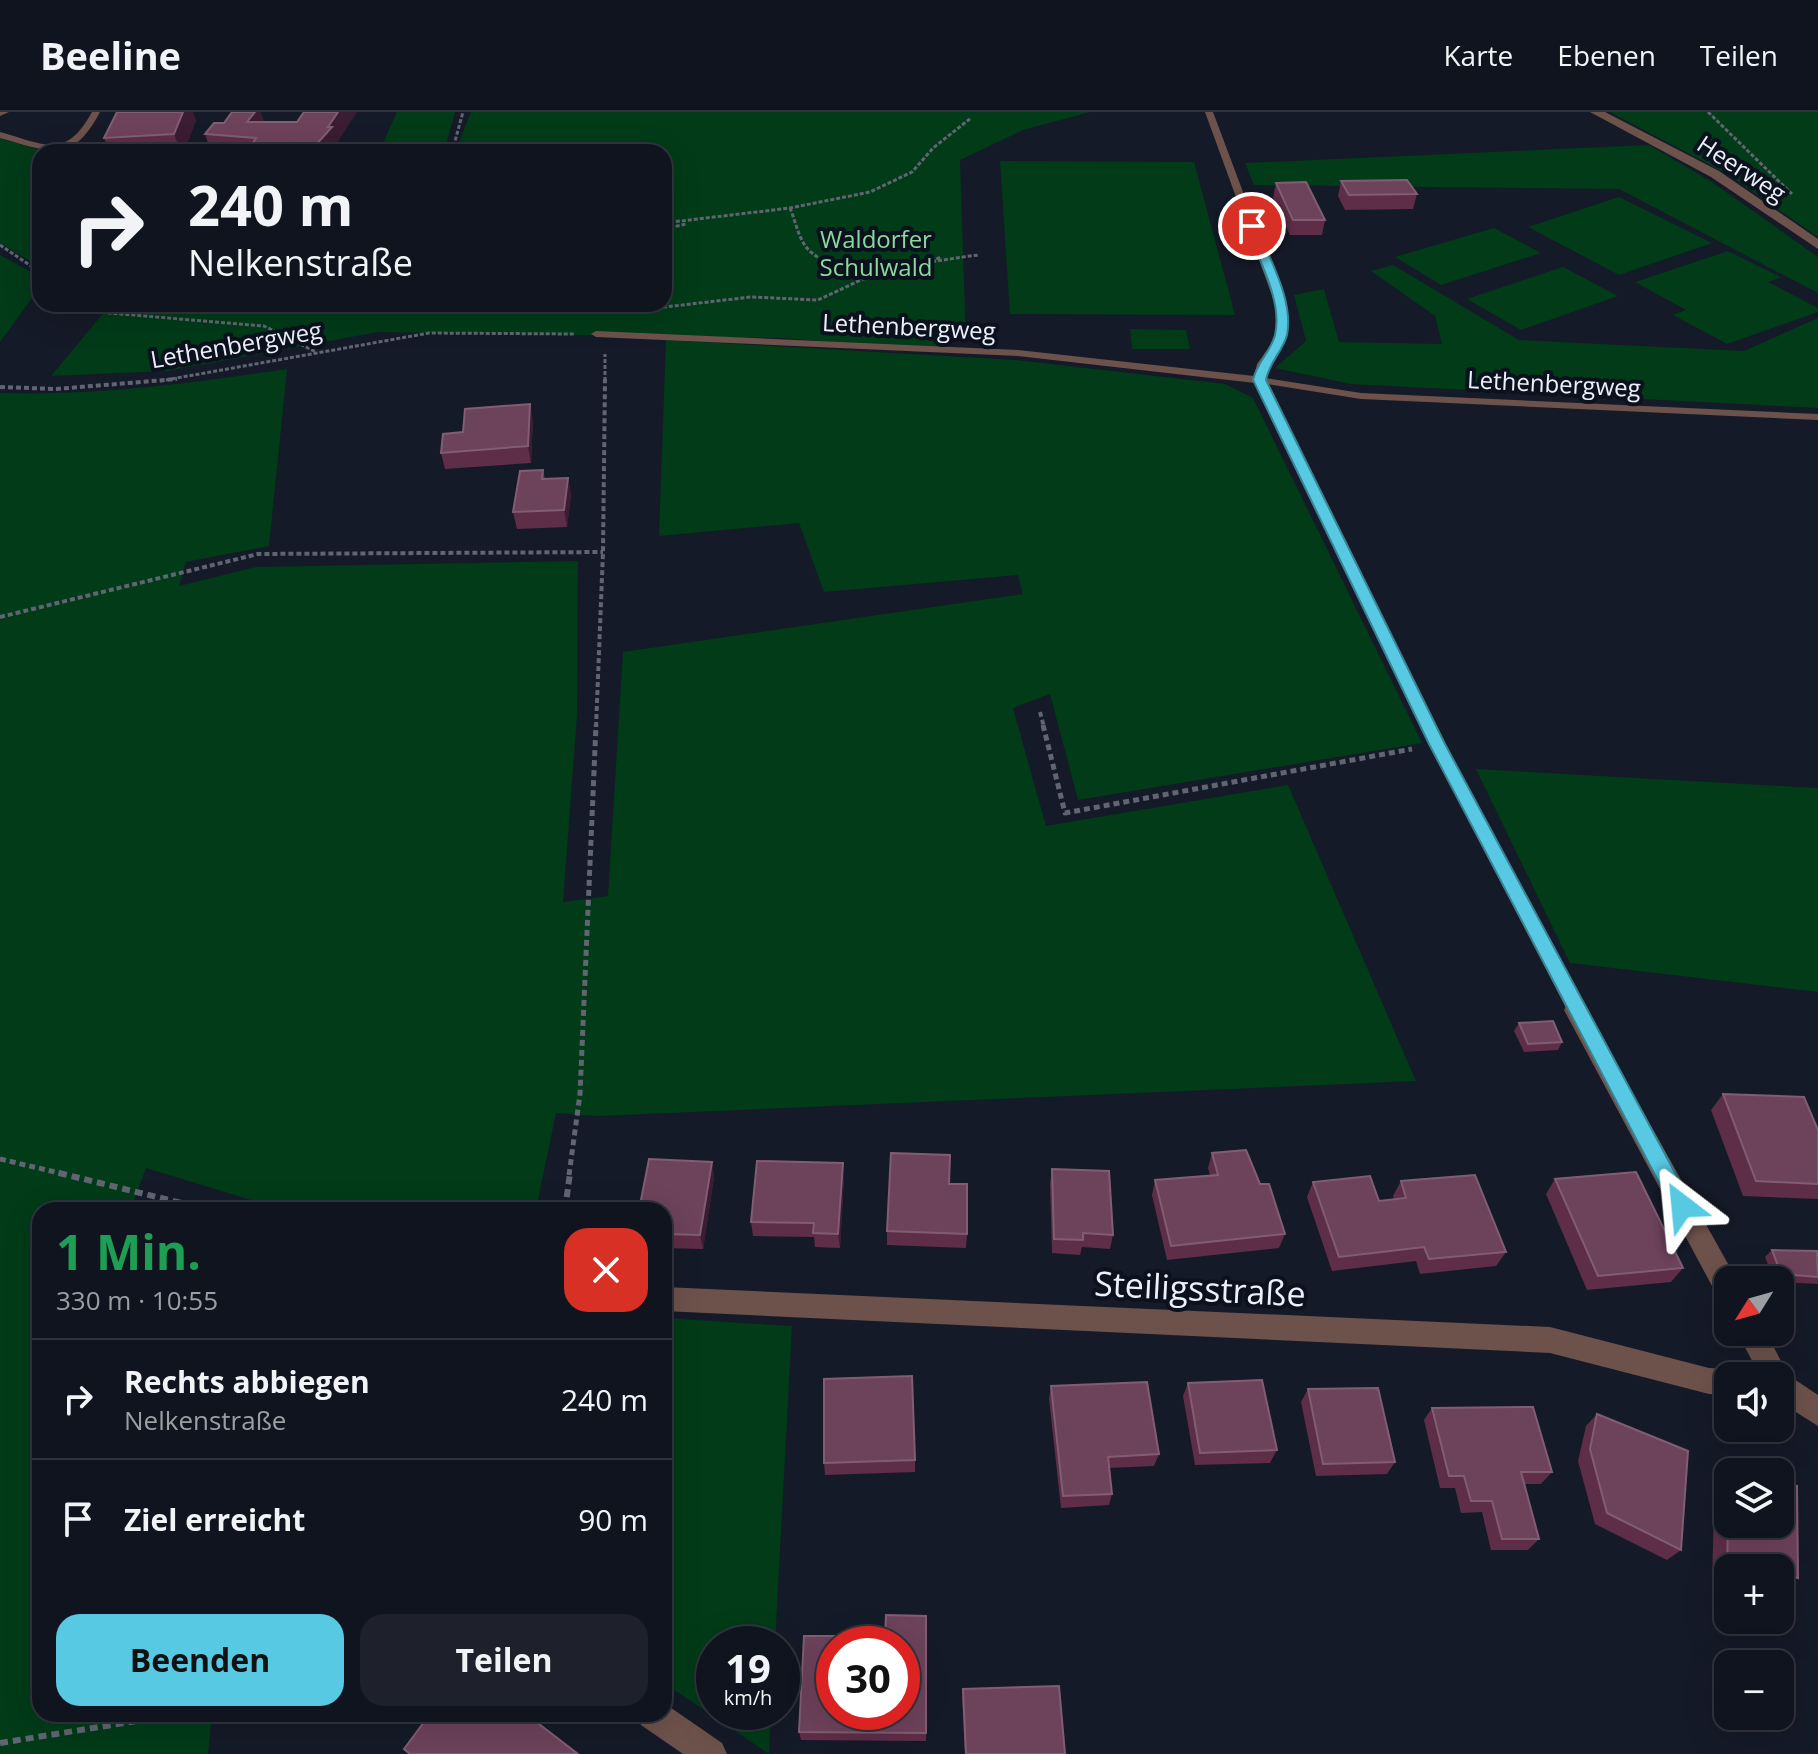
<!DOCTYPE html>
<html lang="de">
<meta charset="utf-8">
<style>
:root{--surface:#10141e;--page:#1e212b;--text:#f1f3f6;--muted:#9c9ea4;--line:#30333c;--accent:#57c9e2}
body{margin:0;font-family:"Open Sans",sans-serif;background:var(--page);color:var(--text);height:100vh;display:flex;flex-direction:column;font-size:30px;white-space:nowrap}
*{box-sizing:border-box;margin:0}
p{font-size:26px;color:var(--muted)}
.icon{flex:none;width:44px;height:44px;fill:none;stroke:currentColor;stroke-width:2;stroke-linecap:round;stroke-linejoin:round}
.map{position:relative;flex:1;overflow:hidden}
.panel{position:absolute;left:32px;top:1090px;width:640px;height:520px;display:flex;flex-direction:column;background:var(--surface);border-radius:24px;box-shadow:0 8px 32px #0002,0 0 0 2px var(--line)}
.panel>*{flex:none}
.top-card{position:absolute;left:32px;top:32px;width:640px;height:168px;border-radius:24px;box-shadow:0 8px 32px #0002,0 0 0 2px var(--line);background:#10141e;color:var(--text);overflow:hidden}
.needle{width:52px;rotate:233deg}
.fabs{position:absolute;left:1714px;top:1154px;display:grid;gap:16px}
.fabs a{display:grid;place-items:center;width:80px;height:80px;border-radius:16px;background:var(--surface);box-shadow:0 8px 32px #0002,0 0 0 2px var(--line);font-size:40px}
.speed{position:absolute;left:696px;top:1514px;display:flex;gap:16px;font-size:40px;font-weight:700;text-align:center}
.speed>*{display:grid;place-content:center;width:104px;height:104px;border-radius:50%;background:var(--surface);box-shadow:0 8px 32px #0002,0 0 0 2px var(--line);line-height:1}
.speed small{font-size:20px;font-weight:400}
.speed .limit{border:12px solid #d22;background:#fff;color:#111}
.pin{position:absolute;display:grid;place-items:center;width:68px;height:68px;color:#fff;margin:-34px;border:4px solid #fff;border-radius:50%;box-shadow:0 2px 8px #0007}
.me{position:absolute;width:88px;margin:-44px;rotate:331deg;stroke-linejoin:round;filter:drop-shadow(0 0 6px #0008)}
.turn{display:flex;align-items:center;gap:28px;height:168px;padding:0 24px;font-size:36px}
.turn .icon{width:104px;height:104px;stroke-width:2.5}
.turn b{display:block;font-size:56px;line-height:68px}
.round{display:grid;place-items:center;flex:none;width:84px;height:84px;border-radius:24px;background:var(--page)}
.summary{display:flex;align-items:center;justify-content:space-between;height:136px;padding:0 24px}
h1{font-size:48px;font-weight:700;line-height:60px;color:#1e9e55}
.cta{display:flex;gap:16px;margin-top:auto;padding:16px 24px}
.cta a{flex:1;height:92px;border-radius:24px;background:var(--accent);color:#111;font-size:32px;font-weight:700;line-height:92px;text-align:center}
.cta a+a{background:var(--page);color:var(--text)}
ul{padding:0;list-style:none}
li{display:flex;align-items:center;gap:24px;height:120px;padding:0 24px;border-top:2px solid var(--line)}
li div{flex:1}
li b{display:block;font-size:30px}
li em{font-style:normal}
header{display:flex;align-items:center;gap:48px;box-sizing:border-box;height:112px;padding:0 40px;background:var(--surface);border-bottom:2px solid var(--line)}
header strong{font-size:38px}
nav{display:flex;gap:44px;margin-inline-start:auto;font-size:28px}
.map>svg:first-child{display:block}
</style>
<header>
<strong>Beeline</strong>
<nav><a>Karte</a><a>Ebenen</a><a>Teilen</a></nav>
</header>
<div class="map">
<svg width="1818" height="1642" viewBox="0 0 1818 1642">
<rect width="100%" height="100%" fill="#151a28"/>
<g fill="#013b18">
<path d="M397,0H455L444,40H379Z"/>
<path d="M471,0H1090L1023,18L960,48L966,230L945,229V239L782,226L378,220L167,259L51,264L111,192H664V40H455Z"/>
<path d="M1610,0H1818V125L1727,62Z"/>
<path d="M0,26L47,40H40V155L0,131Z"/>
<path d="M1649,33L1712,70L1818,145V181L1619,77L1254,73L1245,51Z"/>
<path d="M1000,49L1194,50L1235,203L1010,202Z"/>
<path d="M1619,85L1712,131L1619,163L1528,115Z"/>
<path d="M1494,116L1541,141L1441,173L1395,145Z"/>
<path d="M1728,139L1781,165L1768,170L1818,196V200L1727,232L1673,203L1686,198L1635,170Z"/>
<path d="M0,143L40,165V175L0,230Z"/>
<path d="M1393,153L1519,228L1744,239L1818,206V296L1351,272L1275,256L1306,229L1294,183L1324,177L1339,230L1442,232L1435,204L1371,159Z"/>
<path d="M1563,155L1618,184L1521,218L1467,187Z"/>
<path d="M1130,217L1186,218L1190,237H1132Z"/>
<path d="M666,228L1016,248L1225,272L1253,286L1422,631L1078,688L1050,582L1013,596L1046,714L1288,673L1416,969L599,1004L556,1001L536,1098H263L264,1092L146,1056L134,1089L166,1098H40V1602H212L208,1642H0V281C97,284 192,271 287,257L269,434L186,450L179,474L256,455L578,449L577,603L563,790L608,784L623,540L1023,482L1018,463L824,480L799,411L659,424Z"/>
<path d="M1476,657L1818,676V880L1570,851Z"/>
<path d="M664,1206L792,1214L775,1532H714V1600H771L769,1642L664,1571Z"/>
</g>
<g fill="none" stroke-linecap="round" stroke-linejoin="round">
<g stroke="#616572" stroke-width="3" stroke-dasharray="4 2" stroke-linecap="butt">
<path d="M1708,0L1792,82"/>
<path d="M452,40L463,0"/>
<path d="M790,96C796,110 799,131 812,141C845,170 938,147 979,143"/>
<path d="M664,111L790,96L870,80L912,60L933,36L971,6"/>
<path d="M664,117L686,112"/>
<path d="M0,133L40,160"/>
<path d="M85,192L109,201L264,214L316,240"/>
<path d="M639,198L751,185L818,188L863,167L912,158L941,145"/>
<path d="M160,269L429,221L575,222"/>
<path d="M605,269V242"/>
</g>
<g stroke="#616572" stroke-width="4" stroke-dasharray="5 3" stroke-linecap="butt">
<path d="M0,275L56,277L177,267"/>
<path d="M0,505L258,442L603,440"/>
<path d="M1040,600L1044,615"/>
<path d="M596,615L603,440L605,267"/>
</g>
<g stroke="#616572" stroke-width="5" stroke-dasharray="6 4" stroke-linecap="butt">
<path d="M1043,613L1065,701L1412,637"/>
<path d="M0,1047L68,1063"/>
<path d="M569,1063L580,982L596,613"/>
</g>
<g stroke="#616572" stroke-width="6" stroke-dasharray="8 5" stroke-linecap="butt">
<path d="M59,1061L210,1098"/>
<path d="M565,1098L570,1061"/>
<path d="M0,1631L180,1602"/>
</g>
<g fill="#6d524b" fill-rule="evenodd">
<path d="M92,0H100C72,53 50,40 0,26V20C45,32 65,49 92,0Z"/>
<path d="M1205,0H1213L1288,200L1285,227L1267,252L1265,266L1361,281L1818,302V308L1361,287L1267,272L1444,632L1583,898L1581,903H1569L1567,898L1430,632L1255,271L1018,244L596,225L591,222L596,219L1018,238L1254,264L1257,252L1275,227L1278,200Z"/>
</g>
<g fill="#6d524b" fill-rule="evenodd">
<path d="M0,0H9L0,4Z"/>
<path d="M1590,0H1605L1719,59L1818,127V137L1711,65Z"/>
<path d="M1575,889L1583,892L1737,1168H1728V1190L1719,1187L1564,898L1567,892Z"/>
<path d="M664,1175L1550,1215L1709,1256L1728,1257L1739,1264H1728V1283L1709,1282L1550,1241L664,1199Z"/>
<path d="M1737,1220H1766L1788,1263L1818,1283V1314L1780,1290V1264H1760Z"/>
<path d="M664,1591L722,1631L727,1642H683L641,1613L636,1602H664Z"/>
</g>
</g>
<g fill="#5e2d47">
<path d="M196,8L184,40H109L104,26Z"/>
<path d="M265,10H297L337,31L339,36L335,40H211L205,22Z"/>
<path d="M1341,69L1417,82L1413,97L1345,98L1338,84Z"/>
<path d="M1276,71L1325,108L1322,123H1290L1273,86Z"/>
<path d="M533,308L531,351L445,357L441,341L463,320Z"/>
<path d="M543,358L545,367L568,366L571,383L567,415L517,417L513,400Z"/>
<path d="M1519,911L1562,930L1558,938L1524,940L1514,919Z"/>
<path d="M1723,982L1818,1018V1087L1743,1084L1711,998Z"/>
<path d="M1212,1041L1260,1072L1285,1122L1279,1136L1167,1148L1152,1083L1155,1068L1210,1063L1208,1056Z"/>
<path d="M712,1050L714,1065L703,1137L664,1136V1098Z"/>
<path d="M1052,1057L1113,1123L1110,1137L1082,1135L1080,1143L1052,1141L1050,1072Z"/>
<path d="M844,1066L840,1136L815,1135L814,1125L753,1124L751,1110Z"/>
<path d="M1555,1067L1683,1156L1671,1170L1587,1178L1546,1082Z"/>
<path d="M1401,1069L1506,1140L1496,1154L1420,1162L1416,1149L1332,1159L1307,1085L1313,1070L1379,1089L1394,1087L1393,1084Z"/>
<path d="M949,1072L967,1122L966,1136L887,1133V1119Z"/>
<path d="M1772,1138H1818V1172L1780,1170V1168H1774L1765,1145Z"/>
<path d="M1188,1271L1277,1338L1270,1351L1195,1353L1183,1284Z"/>
<path d="M1051,1274L1159,1342L1154,1354L1109,1356L1112,1382L1109,1393L1061,1396L1049,1287Z"/>
<path d="M1308,1277L1395,1350L1387,1362L1316,1364L1301,1290Z"/>
<path d="M1432,1296L1552,1360L1541,1372H1524L1539,1427L1528,1438H1491L1482,1400L1461,1401L1455,1376H1440L1424,1308Z"/>
<path d="M1597,1302L1681,1438L1667,1448L1595,1412L1578,1349L1586,1314Z"/>
<path d="M915,1348V1360L825,1363L824,1351Z"/>
<path d="M1730,1351L1757,1360H1728V1412L1798,1466L1781,1476H1780V1456H1728V1475L1712,1469L1715,1363Z"/>
<path d="M926,1504V1629L801,1628L799,1620L885,1524Z"/>
<path d="M963,1577L1065,1642H965L962,1586Z"/>
</g>
<g fill="#3a1c33">
<path d="M180,0H193L196,8L184,40H181L174,22Z"/>
<path d="M255,0H261L266,15L247,10Z"/>
<path d="M338,0H357L337,31L339,36L335,40H316L314,35Z"/>
<path d="M288,31L285,35L287,40H253L251,34Z"/>
<path d="M530,292L533,308L531,351L528,334Z"/>
<path d="M568,366L571,383L567,415L564,398Z"/>
<path d="M712,1050L714,1065L703,1137L700,1123Z"/>
<path d="M843,1051L844,1066L840,1136L838,1122Z"/>
</g>
<g fill="#6d425b" stroke="#815d74" stroke-width="2" fill-rule="evenodd">
<path d="M117,0H183L174,22L104,26Z"/>
<path d="M232,0H255L247,10H297L304,0H338L328,15H332L314,35H285L288,31L251,34L256,26L205,22L214,11H224Z"/>
<path d="M1407,68L1417,82L1349,83L1341,69Z"/>
<path d="M1306,70L1325,108H1293L1276,71Z"/>
<path d="M530,292L528,334L441,341L443,322L463,320L465,297Z"/>
<path d="M543,358L542,367L568,366L564,398L513,400L520,359Z"/>
<path d="M1553,909L1562,930L1528,932L1519,911Z"/>
<path d="M1723,982L1804,985L1818,1018V1072L1756,1069Z"/>
<path d="M1246,1038L1260,1072H1269L1285,1122L1171,1134L1155,1068L1218,1063L1212,1041Z"/>
<path d="M891,1041L950,1043L949,1072H967V1122L887,1119Z"/>
<path d="M649,1047L712,1050L700,1123L664,1122V1098H639Z"/>
<path d="M757,1049L843,1051L838,1122L813,1121L814,1111L751,1110Z"/>
<path d="M1052,1057L1109,1059L1113,1123L1083,1121V1128L1054,1127Z"/>
<path d="M1636,1060L1683,1156L1598,1164L1555,1067Z"/>
<path d="M1475,1063L1506,1140L1429,1147L1424,1135L1339,1145L1313,1070L1370,1064L1379,1089L1406,1086L1401,1069Z"/>
<path d="M1772,1138L1817,1139L1818,1165L1781,1162Z"/>
<path d="M912,1264L915,1348L824,1351V1267Z"/>
<path d="M1262,1268L1277,1338L1200,1341L1188,1271Z"/>
<path d="M1147,1270L1159,1342L1108,1345L1112,1382L1063,1384L1051,1274Z"/>
<path d="M1378,1276L1395,1350L1323,1352L1308,1277Z"/>
<path d="M1533,1295L1552,1360H1521L1539,1427H1502L1492,1389H1471L1464,1364H1449L1432,1296Z"/>
<path d="M1597,1302L1688,1339L1681,1438L1607,1401L1590,1337Z"/>
<path d="M1730,1351L1757,1360H1729Z"/>
<path d="M1780,1368L1797,1374L1798,1466L1780,1459V1456L1768,1455V1456H1728V1459L1727,1458L1728,1407V1412H1780Z"/>
<path d="M886,1503L926,1504V1621L799,1620L804,1524H885ZM834,1532H902V1600H834Z"/>
<path d="M1059,1574L1065,1642H966L963,1577Z"/>
<path d="M430,1602H526L578,1642H410L404,1637Z"/>
</g>
<path fill="#57c9e2" stroke="#398393" stroke-width="2" d="M1252,111L1257,114C1269,147 1294,188 1287,223C1283,239 1269,250 1266,268L1445,632L1689,1087L1693,1094L1689,1101H1675L1429,632L1253,268C1257,250 1271,239 1275,223C1283,188 1258,147 1246,114Z"/>
<g text-anchor="middle" dominant-baseline="central" stroke-width="8" stroke-linejoin="round" paint-order="stroke">
<g font-size="24" fill="#ecf0fa" stroke="#0c111e">
<text transform="translate(1742 56) rotate(33)">Heerweg</text>
<text transform="translate(909 214) rotate(3)">Lethenbergweg</text>
<text transform="translate(236 232) rotate(-10)">Lethenbergweg</text>
<text transform="translate(1554 271) rotate(3)">Lethenbergweg</text>
</g>
<g font-size="24" fill="#8bd99c" stroke="#0c111e">
<text x="876" y="126">Waldorfer<tspan x="876" dy="28">Schulwald</tspan></text>
</g>
<g font-size="34" fill="#ecf0fa" stroke="#0c111e">
<text transform="translate(1200 1176) rotate(3)">Steiligsstraße</text>
</g>
</g>
</svg>
<div class="fabs">
<a><svg class="needle" viewBox="-14 -14 28 28"><path d="M0-13l5 13h-10z" fill="#e53935"/><path d="M0 13l5-13h-10z" fill="#9c9ea4"/></svg></a>
<a><svg class="icon" aria-label="sound" viewBox="0 0 24 24"><path d="M4 9h4l5-4v14l-5-4H4zM17 9q2 3 0 6"/></svg></a>
<a><svg class="icon" aria-label="layers" viewBox="0 0 24 24"><path d="M12 4l9 5-9 5-9-5zM3 14l9 5 9-5"/></svg></a>
<a>+</a>
<a>−</a>
</div>
<div class="speed"><div>19<small>km/h</small></div><div class="limit">30</div></div>
<div class="pin" style="left:1252px;top:114px;background:#d93025"><svg class="icon" aria-label="arrive" viewBox="0 0 24 24"><path d="M6 21V4h12l-3 4 3 4H6"/></svg></div>
<svg class="me" style="left:1682px;top:1094px" viewBox="-20 -20 40 40"><path d="M0-17L14 15 0 8-14 15z" fill="#57c9e2" stroke="#fff" stroke-width="4"/></svg>
<div class="top-card">
<div class="turn"><svg class="icon" aria-label="right" viewBox="0 0 24 24"><path d="M7 20v-9h11M14 6l5 5-5 5"/></svg><div><b>240 m</b>Nelkenstraße</div></div>
</div>
<section class="panel">
<div class="summary"><div><h1>1 Min.</h1><p>330 m · 10:55</p></div><a class="round" style="background:#d93025;color:#fff"><svg class="icon" aria-label="close" viewBox="0 0 24 24"><path d="M6 6l12 12M18 6L6 18"/></svg></a></div>
<ul>
<li><svg class="icon" aria-label="right" viewBox="0 0 24 24"><path d="M7 20v-9h11M14 6l5 5-5 5"/></svg><div><b>Rechts abbiegen</b><p>Nelkenstraße</p></div><em>240 m</em></li>
<li><svg class="icon" aria-label="arrive" viewBox="0 0 24 24"><path d="M6 21V4h12l-3 4 3 4H6"/></svg><div><b>Ziel erreicht</b></div><em>90 m</em></li>
</ul>
<div class="cta"><a>Beenden</a><a>Teilen</a></div>
</section>
</div>
